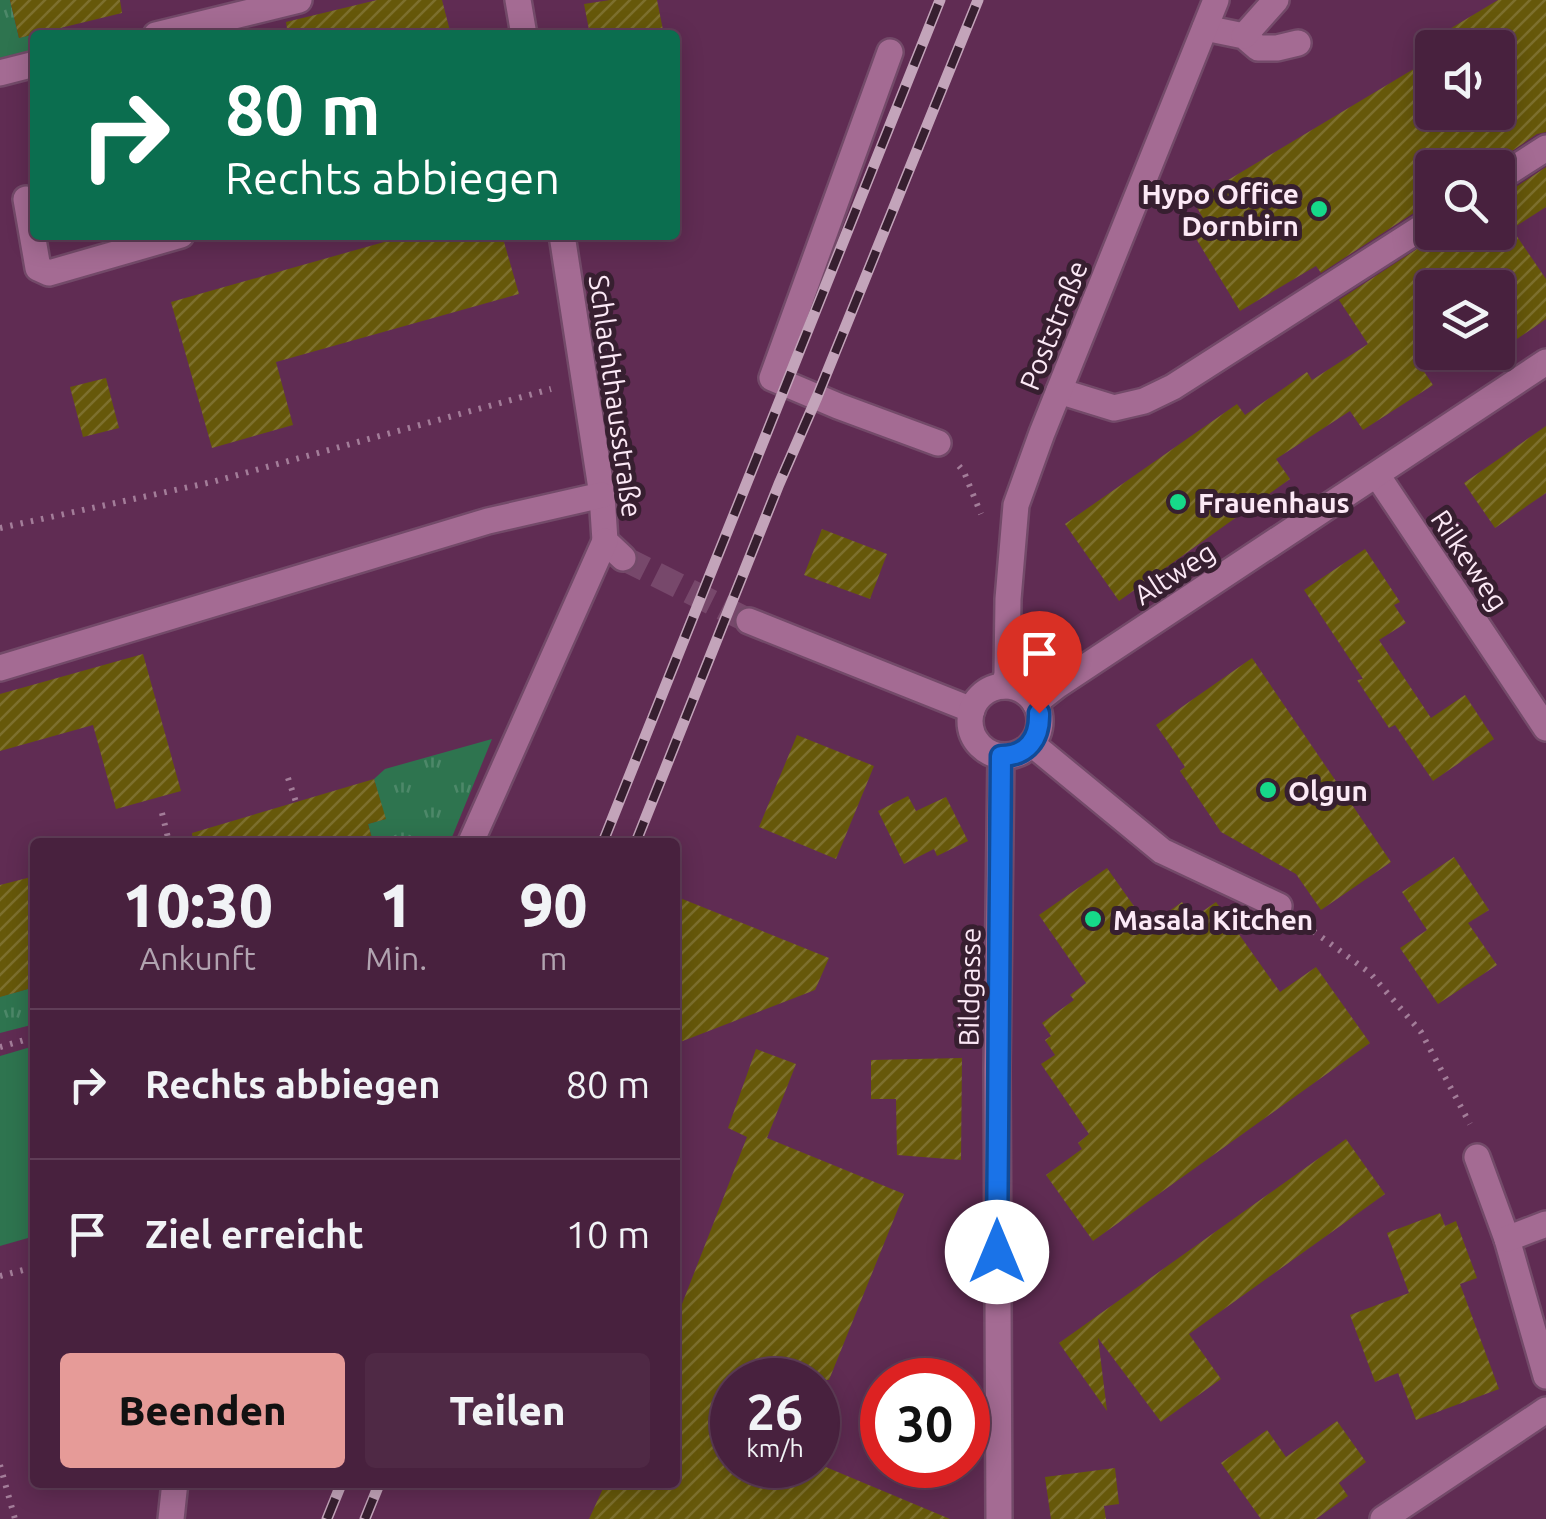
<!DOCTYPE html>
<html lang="de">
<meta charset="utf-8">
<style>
:root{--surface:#48213e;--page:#4f2945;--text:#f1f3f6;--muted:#b1a3b0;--line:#603e58;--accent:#e69b98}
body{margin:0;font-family:Ubuntu,sans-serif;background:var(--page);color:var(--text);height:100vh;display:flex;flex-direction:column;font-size:38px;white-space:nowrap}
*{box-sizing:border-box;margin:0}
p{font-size:32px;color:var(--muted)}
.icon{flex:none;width:55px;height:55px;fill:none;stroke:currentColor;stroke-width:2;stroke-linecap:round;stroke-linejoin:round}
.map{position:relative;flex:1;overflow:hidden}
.sheet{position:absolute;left:30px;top:838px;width:650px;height:650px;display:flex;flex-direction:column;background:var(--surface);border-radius:10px;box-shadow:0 5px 25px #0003,0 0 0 2px var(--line)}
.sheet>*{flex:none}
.banner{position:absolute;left:30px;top:30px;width:650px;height:210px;border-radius:10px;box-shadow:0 5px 25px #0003,0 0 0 2px var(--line);background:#0b6e4f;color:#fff;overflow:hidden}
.buttons{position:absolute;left:1415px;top:30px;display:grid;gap:20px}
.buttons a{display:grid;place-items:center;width:100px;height:100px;border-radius:10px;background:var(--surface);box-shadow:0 5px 25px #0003,0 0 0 2px var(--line);font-size:50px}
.speed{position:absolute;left:710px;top:1358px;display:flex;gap:20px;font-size:50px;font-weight:700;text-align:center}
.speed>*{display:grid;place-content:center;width:130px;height:130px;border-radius:50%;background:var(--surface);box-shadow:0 5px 25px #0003,0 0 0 2px var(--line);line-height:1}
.speed small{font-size:25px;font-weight:400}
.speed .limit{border:15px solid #d22;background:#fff;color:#111}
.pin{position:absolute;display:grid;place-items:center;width:85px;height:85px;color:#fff;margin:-102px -42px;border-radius:50% 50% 50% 0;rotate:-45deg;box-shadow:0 0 10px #0007}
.pin .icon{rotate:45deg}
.me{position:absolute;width:110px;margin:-55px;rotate:0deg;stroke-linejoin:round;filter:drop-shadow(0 0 8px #0008)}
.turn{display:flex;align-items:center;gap:35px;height:210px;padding:0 30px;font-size:45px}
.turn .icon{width:130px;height:130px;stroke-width:2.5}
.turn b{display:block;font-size:70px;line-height:85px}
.eta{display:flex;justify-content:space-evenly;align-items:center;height:170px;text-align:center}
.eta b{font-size:60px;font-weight:800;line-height:70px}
.action{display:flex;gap:20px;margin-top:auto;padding:20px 30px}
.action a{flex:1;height:115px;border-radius:10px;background:var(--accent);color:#111;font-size:40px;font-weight:800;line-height:115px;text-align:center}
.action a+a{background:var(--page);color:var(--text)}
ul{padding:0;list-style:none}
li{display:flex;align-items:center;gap:30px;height:150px;padding:0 30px;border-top:2px solid var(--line)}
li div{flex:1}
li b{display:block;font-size:38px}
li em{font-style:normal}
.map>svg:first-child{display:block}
</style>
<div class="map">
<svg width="1546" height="1519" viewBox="0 0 1546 1519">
<defs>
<pattern id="grass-tufts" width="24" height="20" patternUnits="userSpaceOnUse" patternTransform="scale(2.5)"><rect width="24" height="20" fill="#2e744f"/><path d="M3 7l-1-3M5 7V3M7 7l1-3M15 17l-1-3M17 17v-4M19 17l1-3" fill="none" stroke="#4d8869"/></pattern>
<pattern id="building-hatch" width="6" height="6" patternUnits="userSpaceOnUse" patternTransform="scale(2.5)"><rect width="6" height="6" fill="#66580a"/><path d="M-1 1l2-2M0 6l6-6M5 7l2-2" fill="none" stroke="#7d702e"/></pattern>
</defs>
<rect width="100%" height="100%" fill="#602c53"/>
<g fill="url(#grass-tufts)">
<path d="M0,0H10L19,38L62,27L63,35H35V50L0,58Z"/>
<path d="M492,739L450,842H373L368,824L385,819L374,779L385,769Z"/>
<path d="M35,987V1024L0,1033V992L2,996Z"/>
</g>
<path fill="#2e744f" d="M34,1046L35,1236L0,1246V1056Z"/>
<g fill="url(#building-hatch)">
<path d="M10,0H120L122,13L19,38Z"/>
<path d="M377,0H442L451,35H288L286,22Z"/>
<path d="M610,0H657L664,35H590L584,4Z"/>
<path d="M1498,0H1546V132L1537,134L1487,168H1432V205L1423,207L1321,273L1316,266L1240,311L1192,232L1206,223L1193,201L1432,58V112H1498V48H1418Z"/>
<path d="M1546,167V207L1507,232H1514L1546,279V319L1498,352V288H1432V364L1423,370L1433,385L1363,430L1350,411L1276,459L1290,479L1119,601L1065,524L1237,404L1245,415L1307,372L1312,380L1368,344L1339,300L1443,232H1498V195L1507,193Z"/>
<path d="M409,235H502L519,294L276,362L293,425L212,448L171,302Z"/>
<path d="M106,378L119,428L83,437L70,387Z"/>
<path d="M1546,426V493L1495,528L1464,483Z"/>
<path d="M822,529L887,554L870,599L804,575Z"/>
<path d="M1365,549L1400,602L1394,605L1406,623L1379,640L1431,718L1465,695L1494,739L1433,781L1395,725L1389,728L1357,680L1363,679L1304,590Z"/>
<path d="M143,654L181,791L116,809L93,725L0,751V694Z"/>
<path d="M1252,658L1391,862L1321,910L1296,874L1221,832L1180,771L1185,767L1156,725Z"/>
<path d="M797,735L874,766L836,859L759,827Z"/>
<path d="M374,779L386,819L368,824L373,842H193L192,833Z"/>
<path d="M908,796L916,811L946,797L968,841L937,856L934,849L904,864L878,811Z"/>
<path d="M1454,857L1489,910L1468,923L1497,965L1438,1004L1400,948L1427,930L1402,892Z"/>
<path d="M1107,868L1148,926L1182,902L1193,918L1216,902L1280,992L1316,967L1370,1043L1093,1241L1046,1175L1082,1149L1078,1143L1089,1134L1041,1064L1055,1055L1045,1040L1051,1036L1042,1023L1074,1000L1070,995L1086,983L1039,915Z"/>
<path d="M35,876V987L0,997V885Z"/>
<path d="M675,896L829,958L815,990L675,1044Z"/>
<path d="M756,1049L796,1064L767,1138L904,1194L829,1380H732V1465H821L950,1519H589L606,1482H675V1322L747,1137L728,1128Z"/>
<path d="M962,1058L961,1160L897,1155L896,1099H871V1060Z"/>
<path d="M1346,1139L1385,1194L1189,1334L1221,1379L1161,1422L1098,1338L1107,1411L1059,1343Z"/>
<path d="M1440,1213L1445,1226L1456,1221L1477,1278L1460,1284L1499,1389L1416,1420L1398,1373L1375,1382L1350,1315L1409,1293L1387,1233Z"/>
<path d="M1337,1421L1366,1462L1339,1483L1348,1496L1316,1519H1261L1221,1463L1267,1430L1286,1457Z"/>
<path d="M1115,1468L1119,1504L1104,1506L1106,1519H1051L1045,1477Z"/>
</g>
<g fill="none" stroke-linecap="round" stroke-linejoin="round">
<path stroke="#77486b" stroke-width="25" stroke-dasharray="25 12" stroke-linecap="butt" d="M623,558L749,621"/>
<defs>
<g id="minor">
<path d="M518,0L524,35"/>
<path d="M1205,28L1244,36L1258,48H1277L1298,43"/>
<path d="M156,35L299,0"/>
<path d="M1244,36L1276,0"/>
<path d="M890,52L772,378L838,406L938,443"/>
<path d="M0,73L35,64"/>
<path d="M1498,179L1546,148"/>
<path d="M26,199L38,268L49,273L181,235"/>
<path d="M562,235L602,495L605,541L623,558"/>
<path d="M1059,391L1114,408L1144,401L1173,387L1432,221"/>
<path d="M1377,475L1546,728"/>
<path d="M749,621L972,710"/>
<path d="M0,668L488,521L602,495"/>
<path d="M1004,686L1007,674L1008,599L1016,505L1042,433L1216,0"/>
<circle cx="1005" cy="721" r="35"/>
<path d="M1035,703L1058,685L1546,362"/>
<path d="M1032,744L1162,851L1279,906"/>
<path d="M471,842L605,541"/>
<path d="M1477,1157L1507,1239L1546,1376"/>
<path d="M1507,1239L1546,1224"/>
<path d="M171,1519L175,1482"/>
<path d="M999,1519L997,1069L1001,756"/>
<path d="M1383,1519L1546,1410"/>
</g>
</defs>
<use href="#minor" stroke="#734a69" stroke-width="30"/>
<g stroke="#a37d99" stroke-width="6" stroke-dasharray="2.5 8" stroke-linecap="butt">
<path d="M959,466L964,472L981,514"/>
<path d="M0,528L212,482L551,389"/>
<path d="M288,778L296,802"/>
<path d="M162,813L169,842"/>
<path d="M62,841V842"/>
<path d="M1305,925L1370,973L1421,1032L1470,1124"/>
<path d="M0,1047L35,1037"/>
<path d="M0,1276L35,1267"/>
<path d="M0,1465L15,1519"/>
</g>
<use href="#minor" stroke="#a46b93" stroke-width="25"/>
<defs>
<g id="rail">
<path d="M603,842L940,0"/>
<path d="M636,842L779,484L817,397L978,0"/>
<path d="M327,1519L342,1482"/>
<path d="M365,1519L380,1482"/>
</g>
</defs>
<use href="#rail" stroke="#c3a4ba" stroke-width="11"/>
<use href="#rail" stroke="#371f30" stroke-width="8" stroke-dasharray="22" stroke-linecap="butt"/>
</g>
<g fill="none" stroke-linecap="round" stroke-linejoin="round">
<defs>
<path id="route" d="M997,1252L1001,756C1027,756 1040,739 1039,713"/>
</defs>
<use href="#route" stroke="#114b97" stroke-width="25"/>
<use href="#route" stroke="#1a73e8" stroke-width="18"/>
</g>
<g fill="#16d989" stroke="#371f30" stroke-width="4">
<circle cx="1319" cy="209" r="10"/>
<circle cx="1178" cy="502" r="10"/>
<circle cx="1268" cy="790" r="10"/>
<circle cx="1093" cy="919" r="10"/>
</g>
<g text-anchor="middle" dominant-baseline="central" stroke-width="10" stroke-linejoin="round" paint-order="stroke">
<g font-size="28" font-weight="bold" fill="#fce9f6" stroke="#371f30" text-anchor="start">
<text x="1299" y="193" text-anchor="end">Hypo Office<tspan x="1299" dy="32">Dornbirn</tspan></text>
<text x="1198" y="502">Frauenhaus</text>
<text x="1288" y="790">Olgun</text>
<text x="1113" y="919">Masala Kitchen</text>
</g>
<g font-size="28" fill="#fce9f6" stroke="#371f30">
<text transform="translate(1053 325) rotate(-68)">Poststraße</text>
<text transform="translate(616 396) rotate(82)">Schlachthausstraße</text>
<text transform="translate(1470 560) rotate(56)">Rilkeweg</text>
<text transform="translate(1174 573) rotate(-33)">Altweg</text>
<text transform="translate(969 987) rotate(-89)">Bildgasse</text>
</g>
</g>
</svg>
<div class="buttons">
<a><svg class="icon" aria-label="sound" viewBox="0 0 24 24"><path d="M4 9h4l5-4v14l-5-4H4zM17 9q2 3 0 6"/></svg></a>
<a><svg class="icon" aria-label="search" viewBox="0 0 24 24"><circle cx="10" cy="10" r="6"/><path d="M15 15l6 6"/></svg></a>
<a><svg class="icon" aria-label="layers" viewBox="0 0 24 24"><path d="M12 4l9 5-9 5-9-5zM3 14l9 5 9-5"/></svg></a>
</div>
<div class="speed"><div>26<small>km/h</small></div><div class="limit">30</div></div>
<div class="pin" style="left:1039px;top:713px;background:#d93025"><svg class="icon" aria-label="arrive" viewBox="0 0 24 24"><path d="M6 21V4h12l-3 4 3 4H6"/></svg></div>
<svg class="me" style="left:997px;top:1252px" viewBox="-20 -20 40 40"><circle r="19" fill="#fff"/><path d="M0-13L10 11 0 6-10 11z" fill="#1a73e8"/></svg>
<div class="banner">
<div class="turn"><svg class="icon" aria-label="right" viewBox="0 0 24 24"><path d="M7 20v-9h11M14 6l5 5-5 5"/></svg><div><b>80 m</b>Rechts abbiegen</div></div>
</div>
<section class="sheet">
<div class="eta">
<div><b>10:30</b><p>Ankunft</p></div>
<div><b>1</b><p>Min.</p></div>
<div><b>90</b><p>m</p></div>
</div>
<ul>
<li><svg class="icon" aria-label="right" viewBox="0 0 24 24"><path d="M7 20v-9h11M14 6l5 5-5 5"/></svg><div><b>Rechts abbiegen</b></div><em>80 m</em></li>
<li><svg class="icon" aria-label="arrive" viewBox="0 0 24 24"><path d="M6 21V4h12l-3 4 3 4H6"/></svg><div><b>Ziel erreicht</b></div><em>10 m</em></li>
</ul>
<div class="action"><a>Beenden</a><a>Teilen</a></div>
</section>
</div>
